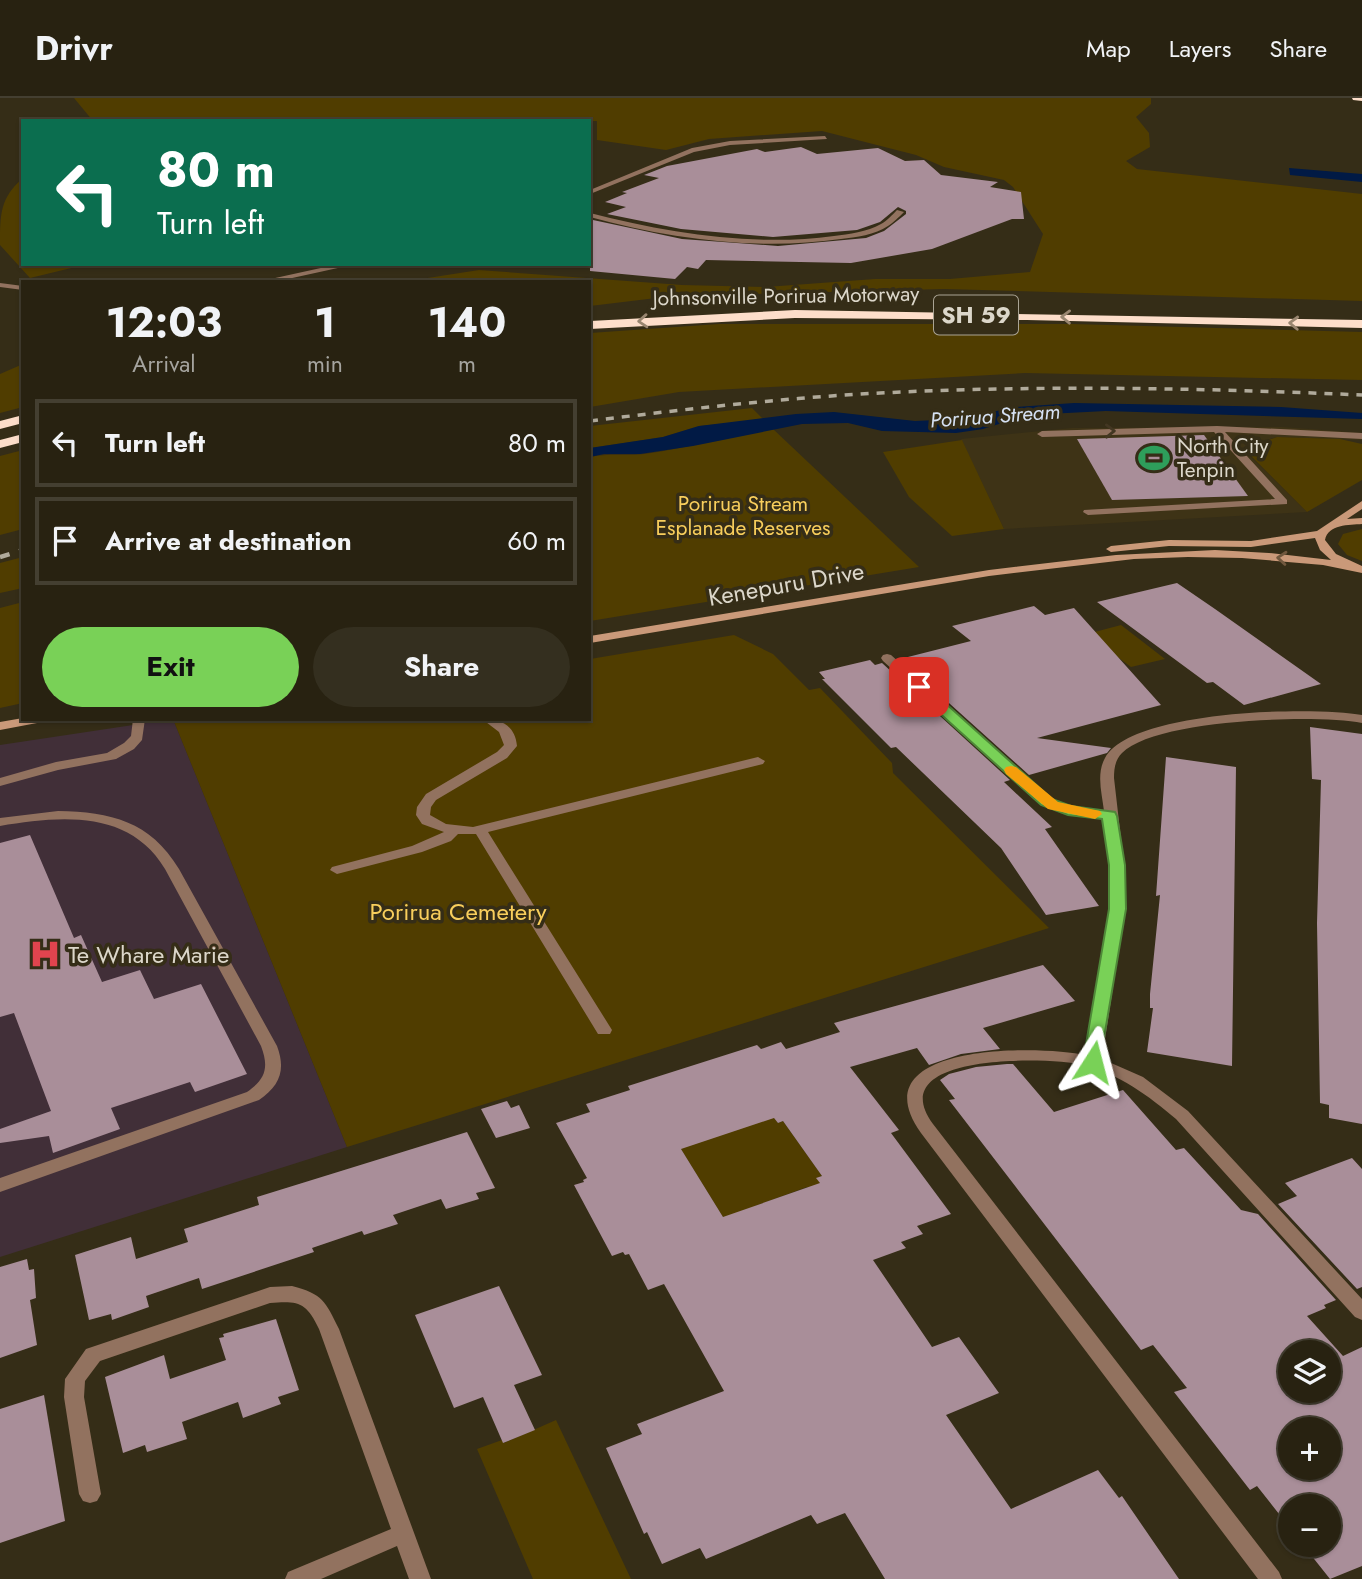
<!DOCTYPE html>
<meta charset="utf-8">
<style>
:root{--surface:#282211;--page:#342f1f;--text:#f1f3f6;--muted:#a5a49f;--line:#443f31;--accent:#79d157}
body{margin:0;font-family:Jost,sans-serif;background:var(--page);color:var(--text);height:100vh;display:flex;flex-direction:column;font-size:26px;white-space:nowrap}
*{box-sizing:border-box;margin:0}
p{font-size:23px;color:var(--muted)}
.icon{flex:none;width:38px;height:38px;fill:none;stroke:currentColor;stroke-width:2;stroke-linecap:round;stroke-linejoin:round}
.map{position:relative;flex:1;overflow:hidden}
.panel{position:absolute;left:21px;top:182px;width:570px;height:441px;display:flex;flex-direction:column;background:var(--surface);border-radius:0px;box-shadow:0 2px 5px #0004,0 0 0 2px var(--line)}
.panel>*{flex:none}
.hud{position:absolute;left:21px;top:21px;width:570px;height:147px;border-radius:0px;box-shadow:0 2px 5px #0004,0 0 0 2px var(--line);background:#0b6e4f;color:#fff;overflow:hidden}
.tools{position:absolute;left:1278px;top:1242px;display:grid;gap:14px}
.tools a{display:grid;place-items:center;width:63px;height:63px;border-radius:50%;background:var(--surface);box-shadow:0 2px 5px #0004,0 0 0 2px var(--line);font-size:35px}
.pin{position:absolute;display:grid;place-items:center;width:60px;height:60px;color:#fff;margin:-30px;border-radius:14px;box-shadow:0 4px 10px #0006}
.me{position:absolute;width:77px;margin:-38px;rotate:9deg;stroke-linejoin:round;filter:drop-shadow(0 0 5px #0008)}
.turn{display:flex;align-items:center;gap:24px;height:147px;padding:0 21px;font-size:32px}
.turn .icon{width:91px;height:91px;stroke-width:2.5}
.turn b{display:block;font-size:49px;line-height:60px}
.eta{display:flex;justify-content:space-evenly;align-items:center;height:119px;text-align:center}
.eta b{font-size:42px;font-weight:700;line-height:49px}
.cta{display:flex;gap:14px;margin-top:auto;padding:14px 21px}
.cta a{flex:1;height:80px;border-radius:42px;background:var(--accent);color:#111;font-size:28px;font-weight:700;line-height:80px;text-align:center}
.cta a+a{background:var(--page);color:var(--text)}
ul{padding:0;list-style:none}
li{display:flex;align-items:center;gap:21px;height:88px;margin:0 14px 10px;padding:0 7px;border:4px solid var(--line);border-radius:0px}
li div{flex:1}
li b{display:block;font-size:26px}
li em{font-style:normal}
header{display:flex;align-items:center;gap:42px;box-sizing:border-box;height:98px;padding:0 35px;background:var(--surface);border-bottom:2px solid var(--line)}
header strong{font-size:33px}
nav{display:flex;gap:38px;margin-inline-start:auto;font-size:24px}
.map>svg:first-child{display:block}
</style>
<header>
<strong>Drivr</strong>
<nav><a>Map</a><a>Layers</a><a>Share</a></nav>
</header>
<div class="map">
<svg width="1362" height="1481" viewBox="0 0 1362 1481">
<rect width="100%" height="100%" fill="#352d17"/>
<path fill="#3e3316" d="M1282,329L1362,335V342L1277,339L1260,344L1250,358L1307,414L1004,431L961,341L1072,330Z"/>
<path fill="#412f38" d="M173,621L347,1049L0,1159V647Z"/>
<g fill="#503d00">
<path d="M74,0H1151V6L1136,19L1149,35L1150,49L1126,63L1137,71L1362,96V203L944,191L673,198L590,208V184H402L479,172L682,187L766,189L875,181H950L1030,174L1043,136L1013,89L1004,82L944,69L916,57L822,33L709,41L666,52L597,42V23H93Z"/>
<path d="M23,80V166H88L30,180L0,147C0,116 0,100 23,80Z"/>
<path d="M719,226H1072L1362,234V282L1025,275L679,294L590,309V235Z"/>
<path d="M23,266V309L0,315V276Z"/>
<path d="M752,310L764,322L699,328L663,339L590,350V328Z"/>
<path d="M773,331L919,469L590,523V359C608,355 626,358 644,356C688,350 730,338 773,331Z"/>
<path d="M1277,339L1340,341L1362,346V382L1307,414L1250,357L1254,347Z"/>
<path d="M962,342L1004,431L952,438L909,399L883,354Z"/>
<path d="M23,352V431L0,437V358Z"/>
<path d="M1362,431V463L1347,457L1338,446L1343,436Z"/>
<path d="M23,459V490L0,495V465Z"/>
<path d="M23,504V605L0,610V510Z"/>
<path d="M1121,527L1165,561L1131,569L1087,536Z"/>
<path d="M734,537L773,556L809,592L820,590L892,665L893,675L1049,830L347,1049L173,621H590V561Z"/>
<path d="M767,1010L778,1025L783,1023L822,1078L817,1080L828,1097L816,1101L807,1089L755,1108L731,1132L674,1040Z"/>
<path d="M556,1322L631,1481H533L477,1351L502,1342L504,1345Z"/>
</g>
<g fill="#011a45">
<path d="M1289,70L1362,76V84L1290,77Z"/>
<path d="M1074,305L1281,309L1362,315V321L1106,313L1028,317L983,331L956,335L882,333L848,325L802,326L693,348L640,356H604L590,359V350L663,339L699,328L796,316L834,314L915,323L958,321L1016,309Z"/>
</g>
<g fill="#a98e99" fill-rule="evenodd">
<path d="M801,49L817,56L878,50L905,63L924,62L941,77L998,84L990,89L1021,94L1024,121H1012L932,151L851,165L706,162L698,171L687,169L675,181L590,173V124L593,122L682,141L778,148L866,140L884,133L906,116V113L898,109L880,124L857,132L773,139L681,131L607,116L626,109L605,104L627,95L622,94L659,80L644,77L667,68L757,51L765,54Z"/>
<path d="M1204,337L1248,398L1112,402L1077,341Z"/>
<path d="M1177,485L1215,511L1321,586L1244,607L1213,584L1207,585L1097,504Z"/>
<path d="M1034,508L1045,517L1074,510L1161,607L1037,640L1111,650L1107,655L1029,677L900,561L971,543L952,528Z"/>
<path d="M870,562L875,567L882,565L1010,682L1004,684L1052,729L1045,731L1099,808L1046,817L1001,750L896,649L891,650L822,581H825L819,574Z"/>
<path d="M1310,629L1362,636V1026L1329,1020V1007L1320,1005L1317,825L1321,682L1312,681Z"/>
<path d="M1166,659L1236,669L1232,968L1147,954L1153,910H1150V896L1160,797L1156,798Z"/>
<path d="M30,737L74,840L81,837L102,884L140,872L154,901L201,886L247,976L195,994L190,984L111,1010L120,1031L53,1055L49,1038L0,1045V1031L51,1013L14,915L0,919V745Z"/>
<path d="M1043,867L1075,903L983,930L1000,951L961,956L929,967L917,950L850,969L899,1032L891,1035L951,1116L917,1128L923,1136L901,1144L906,1150L873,1162L932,1249L959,1239L999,1295L946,1317L1011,1411L1098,1372L1119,1400L1122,1398L1179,1481H885L845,1415L817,1426L811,1417L706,1461L700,1450L662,1466L647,1434L644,1436L606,1350L642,1336L637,1326L724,1293L664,1186L648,1192L629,1156L625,1157L623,1154L612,1158L574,1087L584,1084L583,1082L587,1080L556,1025L590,1014L586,1006L630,992L628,988L757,947L761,951L781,944L786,951L840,934L834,925ZM774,1020L778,1025L783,1023L822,1078L816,1080L820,1085L723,1119L681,1051Z"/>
<path d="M1007,966H1013L1054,1014L1123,992L1176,1052L1184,1050L1241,1112L1258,1116L1336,1202L1324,1207L1326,1210L1307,1218L1343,1258L1362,1249V1468L1330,1481L1303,1447H1328V1409H1290V1430L1257,1388L1250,1392L1174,1294L1187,1290L1153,1247L1141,1252L949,1002L955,1001L940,982L949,976L976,969ZM1290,1255H1328V1293H1290ZM1290,1332H1328V1370H1290Z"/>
<path d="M507,1003L511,1010L519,1007L530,1030L496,1040L481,1011Z"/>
<path d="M467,1034L495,1090L476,1095L479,1101L446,1111L441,1101L393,1117L398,1126L364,1137L362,1133L312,1150L314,1154L202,1191L199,1180L146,1198L149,1209L112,1222L111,1216L89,1222L75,1157L131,1139L136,1161L188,1144L184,1131L259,1107L257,1099Z"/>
<path d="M1352,1060L1362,1071V1189L1357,1191L1278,1106L1297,1098L1285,1085Z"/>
<path d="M27,1161L29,1172L34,1171L36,1200L30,1202L37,1247L0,1260V1169Z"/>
<path d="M499,1188L542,1277L514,1287L535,1332L503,1345L483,1299L454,1310L415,1217Z"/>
<path d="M276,1221L299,1292L278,1299L281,1306L243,1320L238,1304L182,1324L187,1341L147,1354L145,1347L123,1355L105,1279L164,1257L170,1281L226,1262L219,1240L224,1239L223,1236Z"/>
<path d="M44,1297L65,1423L0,1445V1311Z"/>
</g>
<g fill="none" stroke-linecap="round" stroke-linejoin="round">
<g fill="#92725f" fill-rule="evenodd">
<path d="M1217,328L1362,335V341L1225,334L1287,402V406L1088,417L1083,414L1084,412L1275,401L1214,334L1042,339L1037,336L1042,333Z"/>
<path d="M133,621H145L142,642L134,651L116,661L58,672L0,688V680L56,664L107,655L124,645L131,638Z"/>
<path d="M482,621C501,621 515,627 517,648L507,660L436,702L431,709L430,717L446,726L473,729L758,659L765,663L763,666L488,734L612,932L610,936H598L476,736H458L451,743L422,754L337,776L330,772L332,769L412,748L444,734L422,726L416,717L417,709L426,696L497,654L504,647L499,634Z"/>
<path d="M58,713C111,714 150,723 179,771L277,948C286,972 280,988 259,1002L0,1094V1080L247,994C266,981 269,969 261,948L165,771C129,711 60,718 0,728V720Z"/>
</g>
<g fill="#92725f" fill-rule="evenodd">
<path d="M825,38L827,41L730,47L694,54L590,96V92L692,50L730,43Z"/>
<path d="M897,112L904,114C899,119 893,125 888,128C875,137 856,139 841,141C758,153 670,141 590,119V115C668,135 754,149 834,138C849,136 867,134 881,126C887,123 892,117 897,112Z"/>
<path d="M339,166H356L274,184H257Z"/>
<path d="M0,185L23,188V192L0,189Z"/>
<path d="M887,556L891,557L1052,701L1071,708L1104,713C1102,696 1096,676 1105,660C1131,612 1312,608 1362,617V625C1315,616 1155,621 1122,655C1115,662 1114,671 1114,680L1124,767L1125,811L1102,961L1143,979L1188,1013L1362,1201V1222L1355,1219L1176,1021C1149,998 1119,976 1084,967C1049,959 880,954 933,1026L1279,1474L1282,1481H1258L921,1035C856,944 1039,947 1086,957L1111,811L1110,767L1105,721L1068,716L1042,707L883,563L881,560L883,557Z"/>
<path d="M292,1188C323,1196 325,1203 339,1231L431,1481H409L397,1448L321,1481H285L288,1474L391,1431L319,1231C306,1204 299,1203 270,1205L100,1263L85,1283L84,1299L101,1396L97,1403L90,1405L83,1403L79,1396L64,1299L65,1281L86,1251L270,1189Z"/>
</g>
<g fill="#ca9979" fill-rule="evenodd">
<path d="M1362,403V411L1347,421L1362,420V426C1349,427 1328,426 1325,442L1336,456L1362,468V475L1323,467L1242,460L1188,459L1134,461L989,478L590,545V538L989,472L1116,457L1215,452L1269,455L1331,462L1320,452L1315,440L1251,449L1169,448L1111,454L1106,451L1111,448L1169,442L1251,443L1317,433Z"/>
<path d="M23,620L43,621L37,625L0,632V624Z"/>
</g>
<g fill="#fddeca" fill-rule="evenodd">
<path d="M1352,0H1362V3L1353,2Z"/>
<path d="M795,212L1362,222V230L1027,222L795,220L590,231V223Z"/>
<path d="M23,317V325L0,331V323Z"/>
<path d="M23,336V344L0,350V342Z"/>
</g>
<path stroke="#b0aa9b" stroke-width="3.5" stroke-dasharray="8 8" stroke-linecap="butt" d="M590,323C686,311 783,300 880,295C1041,287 1201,290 1362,297"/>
<path stroke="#b0aa9b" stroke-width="4.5" stroke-dasharray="10 10" stroke-linecap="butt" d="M0,459L23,452"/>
</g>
<defs><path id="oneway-chevron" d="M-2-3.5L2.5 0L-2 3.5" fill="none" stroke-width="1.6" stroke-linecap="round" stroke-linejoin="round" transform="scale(1.75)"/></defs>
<g stroke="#998670">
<use href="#oneway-chevron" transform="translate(1066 219) rotate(-179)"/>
<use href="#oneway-chevron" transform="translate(643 223) rotate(176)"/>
<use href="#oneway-chevron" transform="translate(1294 225) rotate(-178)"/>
</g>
<use stroke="#433722" href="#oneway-chevron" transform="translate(1110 333) rotate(-1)"/>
<use stroke="#71583e" href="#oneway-chevron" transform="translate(1282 460) rotate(-175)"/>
<path fill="#79d157" stroke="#4f8839" stroke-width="2" d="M919,585L924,586L1052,701L1071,708L1115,714L1117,718L1125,767L1126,811L1099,969H1086L1083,964L1109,811V767L1102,721L1068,717L1041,707L914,592L912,589Z"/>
<path fill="#f59e0b" d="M1011,668L1016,669L1058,704L1100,713L1102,716L1095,721L1048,711L1006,676L1004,672L1006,669Z"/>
<defs>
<symbol id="stadium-bare" viewBox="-9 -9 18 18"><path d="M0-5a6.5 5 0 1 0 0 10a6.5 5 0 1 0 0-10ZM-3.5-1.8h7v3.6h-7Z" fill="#2e9e5b" stroke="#352d17" stroke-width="2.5" paint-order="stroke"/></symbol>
<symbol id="hospital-bare" viewBox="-9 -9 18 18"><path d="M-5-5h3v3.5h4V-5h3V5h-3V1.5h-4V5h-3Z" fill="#e0444e" stroke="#352d17" stroke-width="2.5" paint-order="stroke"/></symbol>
</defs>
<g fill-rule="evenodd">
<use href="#stadium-bare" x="1132" y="338" width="44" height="44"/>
<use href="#hospital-bare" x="23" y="834" width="44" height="44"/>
</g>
<g text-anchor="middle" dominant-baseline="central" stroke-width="7" stroke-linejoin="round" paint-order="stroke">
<g font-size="21" fill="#dcd7ca" stroke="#352d17">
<text transform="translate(786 198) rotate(-1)">Johnsonville Porirua Motorway</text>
</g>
<g font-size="21" font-style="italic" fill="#d5e1f3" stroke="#352d17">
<text transform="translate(995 318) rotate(-4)">Porirua Stream</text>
</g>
<g font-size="21" fill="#dcd7ca" stroke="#352d17" text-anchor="start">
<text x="1177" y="348">North City<tspan x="1177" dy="24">Tenpin</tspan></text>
</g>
<g font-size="21" fill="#f8ce5c" stroke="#352d17">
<text x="743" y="406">Porirua Stream<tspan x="743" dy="24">Esplanade Reserves</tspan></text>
</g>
<rect fill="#352d17" stroke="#aaa494" stroke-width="2" x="934" y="197.5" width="84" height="39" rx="5"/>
<g font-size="23" font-weight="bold" fill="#dcd7ca">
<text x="976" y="217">SH 59</text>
</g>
<g font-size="24" fill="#dcd7ca" stroke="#352d17">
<text transform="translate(786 486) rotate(-10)">Kenepuru Drive</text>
</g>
<g font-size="24" fill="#f8ce5c" stroke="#352d17">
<text x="458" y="813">Porirua Cemetery</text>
</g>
<g font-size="24" fill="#dcd7ca" stroke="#352d17" text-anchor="start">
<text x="68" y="856">Te Whare Marie</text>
</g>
</g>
</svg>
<div class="tools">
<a><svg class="icon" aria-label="layers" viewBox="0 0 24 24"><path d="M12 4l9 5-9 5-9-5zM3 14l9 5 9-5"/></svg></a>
<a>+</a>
<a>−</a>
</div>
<div class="pin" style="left:919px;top:589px;background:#d93025"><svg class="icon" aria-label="arrive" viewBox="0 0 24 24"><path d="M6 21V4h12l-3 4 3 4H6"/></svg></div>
<svg class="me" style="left:1093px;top:964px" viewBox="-20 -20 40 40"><path d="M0-17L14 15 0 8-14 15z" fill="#79d157" stroke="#fff" stroke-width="4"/></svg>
<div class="hud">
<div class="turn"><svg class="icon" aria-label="left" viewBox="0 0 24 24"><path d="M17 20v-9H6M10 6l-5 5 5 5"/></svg><div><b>80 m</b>Turn left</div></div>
</div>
<section class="panel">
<div class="eta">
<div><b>12:03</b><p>Arrival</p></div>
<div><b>1</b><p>min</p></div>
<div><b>140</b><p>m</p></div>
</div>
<ul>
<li><svg class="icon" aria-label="left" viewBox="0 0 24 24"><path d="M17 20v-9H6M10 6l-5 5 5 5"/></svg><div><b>Turn left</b></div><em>80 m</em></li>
<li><svg class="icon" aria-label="arrive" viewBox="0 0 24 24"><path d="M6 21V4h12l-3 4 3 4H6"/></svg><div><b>Arrive at destination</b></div><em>60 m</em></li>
</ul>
<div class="cta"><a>Exit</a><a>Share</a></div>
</section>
</div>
